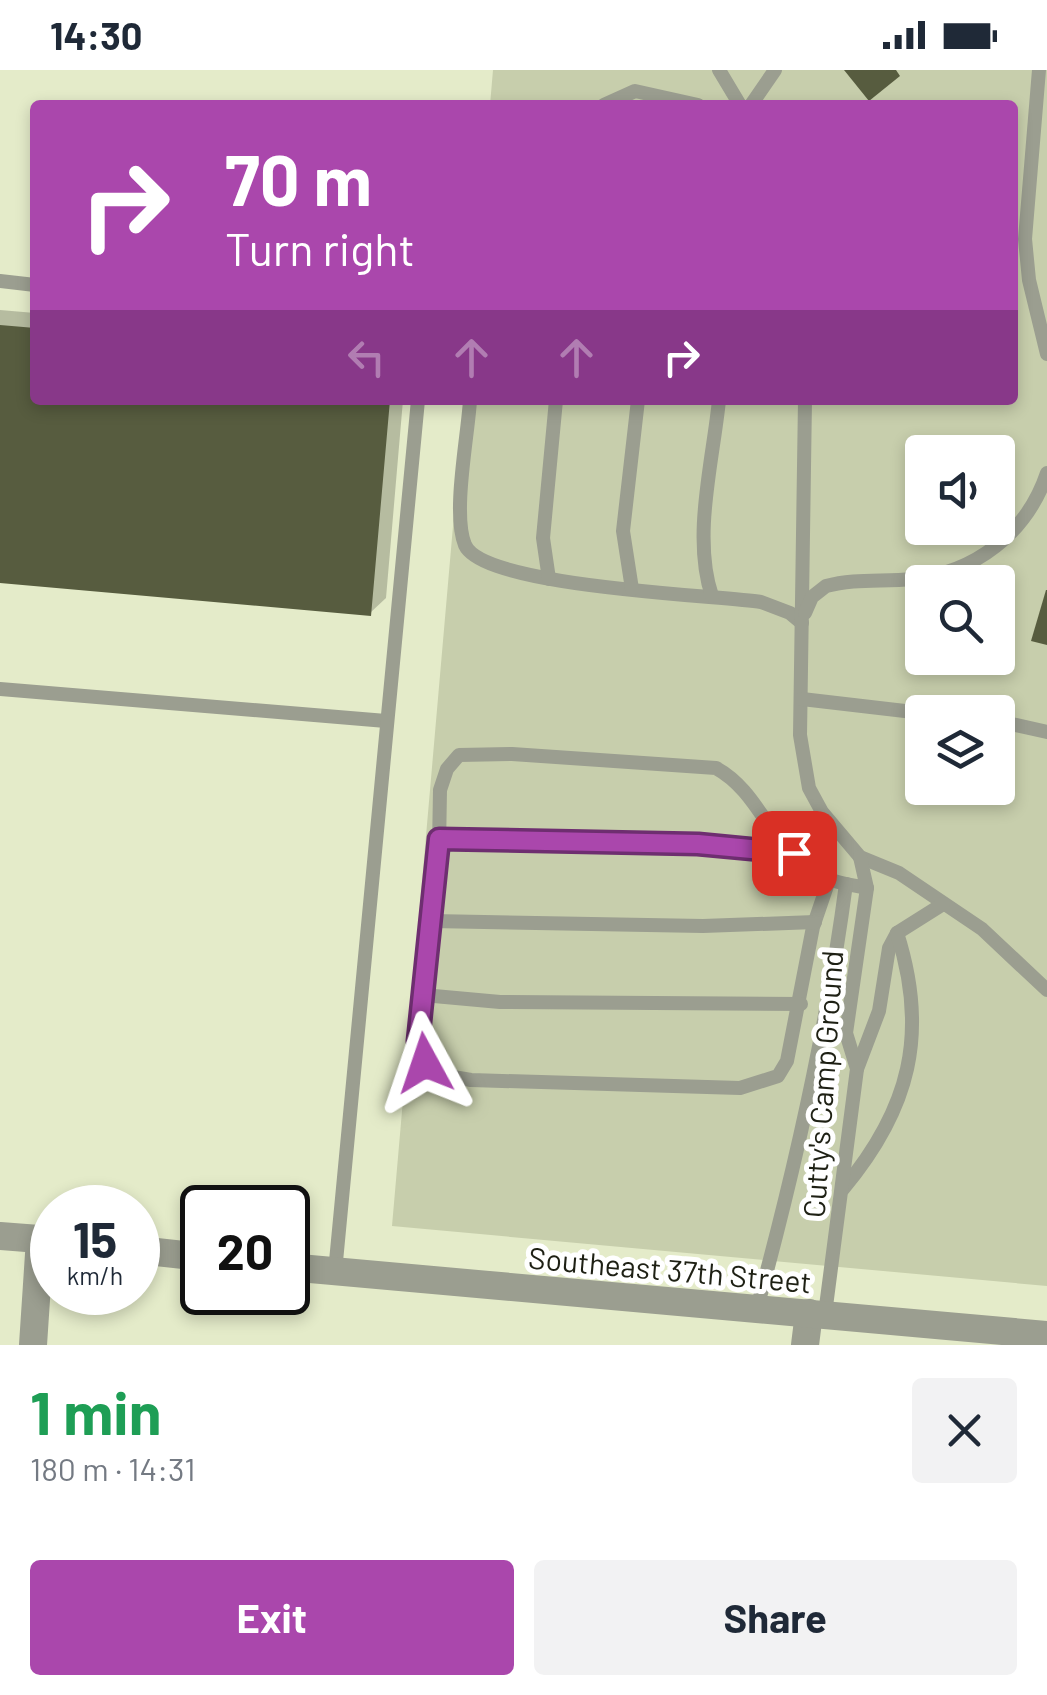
<!DOCTYPE html>
<meta charset="utf-8">
<style>
:root{--surface:#fff;--page:#f2f2f3;--text:#1f2937;--muted:#747a83;--accent:#aa47ac}
body{margin:0;font-family:Barlow,sans-serif;background:var(--page);color:var(--text);height:100vh;display:flex;flex-direction:column;font-size:38px;white-space:nowrap}
*{box-sizing:border-box;margin:0}
p{font-size:32px;color:var(--muted)}
.icon{flex:none;width:55px;height:55px;fill:none;stroke:currentColor;stroke-width:2;stroke-linecap:round;stroke-linejoin:round}
.map{position:relative;height:1275px;overflow:hidden}
.panel{display:flex;flex-direction:column;background:var(--surface);flex:1}
.panel>*{flex:none}
.hud{position:absolute;left:30px;top:30px;width:988px;height:305px;border-radius:10px;box-shadow:0 5px 15px #0003;background:#aa47ac;color:#fff;overflow:hidden}
.buttons{position:absolute;left:905px;top:365px;display:grid;gap:20px}
.buttons a{display:grid;place-items:center;width:110px;height:110px;border-radius:10px;background:var(--surface);box-shadow:0 5px 15px #0003;font-size:50px}
.speed{position:absolute;left:30px;top:1115px;display:flex;gap:20px;font-size:50px;font-weight:700;text-align:center}
.speed>*{display:grid;place-content:center;width:130px;height:130px;border-radius:50%;background:var(--surface);box-shadow:0 5px 15px #0003;line-height:1}
.speed small{font-size:25px;font-weight:400}
.speed .limit{border:5px solid #111;border-radius:15px;background:#fff;color:#111}
.pin{position:absolute;display:grid;place-items:center;width:85px;height:85px;color:#fff;margin:-42px;border-radius:20px;box-shadow:0 5px 15px #0006}
.me{position:absolute;width:110px;margin:-55px;rotate:355deg;stroke-linejoin:round;filter:drop-shadow(0 0 8px #0008)}
.turn{display:flex;align-items:center;gap:35px;height:210px;padding:0 30px;font-size:45px}
.turn .icon{width:130px;height:130px;stroke-width:2.5}
.turn b{display:block;font-size:70px;line-height:85px}
.lanes{display:flex;align-items:center;height:95px;padding:0 30px;background:#0003;justify-content:center;gap:50px;direction:ltr}
.lanes .off{opacity:.35}
.round{display:grid;place-items:center;flex:none;width:105px;height:105px;border-radius:10px;background:var(--page)}
.head{display:flex;align-items:center;justify-content:space-between;height:170px;padding:0 30px}
h1{font-size:60px;font-weight:700;line-height:75px;color:#1e9e55}
.button{display:flex;gap:20px;margin-top:auto;padding:20px 30px}
.button a{flex:1;height:115px;border-radius:10px;background:var(--accent);color:#fff;font-size:40px;font-weight:700;line-height:115px;text-align:center}
.button a+a{background:var(--page);color:var(--text)}
.status{display:flex;justify-content:space-between;align-items:center;height:70px;padding:0 50px;background:var(--surface);direction:ltr}
.status svg{height:28px;fill:currentColor}
.map>svg:first-child{display:block}
</style>
<div class="status"><b>14:30</b><svg viewBox="0 0 49 12"><path d="M0 12V9h3v3zM5 12V6h3v6zM10 12V3h3v9zM15 12V0h3v12zM26 1h20v11H26zM47 4h2v5h-2z"/></svg></div>
<div class="map">
<svg width="1047" height="1275" viewBox="0 0 1047 1275">
<rect width="100%" height="100%" fill="#e4ebc9"/>
<path fill="#c7ceac" fill-rule="evenodd" d="M493,0H1047V1216L392,1156L464,330H1012V35H490ZM922,382H998V458H922ZM922,512H998V588H922ZM922,642H998V718H922Z"/>
<path fill="#0003" d="M0,240L35,243V330H403L386,528L370,543L0,511Z"/>
<g fill="#575c3f">
<path d="M844,0H896L900,6L869,31Z"/>
<path d="M0,255L35,258V330H390L371,546L0,513Z"/>
<path d="M1046,520H1047V575L1031,571Z"/>
</g>
<g fill="none" stroke-linecap="round" stroke-linejoin="round">
<g stroke="#9b9e90" stroke-width="14">
<path d="M719,0L740,35"/>
<path d="M1039,0L1025,169L1029,210L1047,284"/>
<path d="M604,35L635,21L698,35"/>
<path d="M751,35L775,0"/>
<path d="M0,211L35,215"/>
<path d="M470,330C468,366 452,444 465,475C484,517 712,525 761,532L790,543L802,553"/>
<path d="M805,330L800,665L809,718L822,742L860,787L899,803L982,859L1047,920"/>
<path d="M549,509L543,468L556,330"/>
<path d="M632,519L623,461L638,330"/>
<path d="M712,526C692,467 713,391 719,330"/>
<path d="M805,543L812,527L826,516C855,508 883,512 912,509C975,503 1027,463 1047,403"/>
<path d="M0,619L386,651"/>
<path d="M802,629L922,643"/>
<path d="M998,651L1047,662"/>
<path d="M439,769L698,774L794,783"/>
<path d="M829,810L813,857L787,991L778,1006L740,1018L471,1010L447,1006L425,993L418,971L439,778L440,720L447,699L459,685L512,684L716,698C758,721 769,771 807,798C825,811 846,814 867,818"/>
<path d="M432,851L703,856L815,852"/>
<path d="M423,925L500,932L801,934"/>
<path d="M857,999L879,941L889,878L897,863L943,834"/>
<path d="M843,1119C910,1039 929,963 897,863"/>
<path d="M335,1202L418,330"/>
<path d="M757,1238C795,1099 827,957 846,814"/>
<path d="M825,1244L857,999L846,963L867,818L860,787"/>
</g>
<g stroke="#9b9e90" stroke-width="28">
<path d="M33,1275L40,1169"/>
<path d="M805,1275L809,1243"/>
</g>
<g stroke="#9b9e90" stroke-width="28">
<path d="M0,1166L52,1170"/>
<path d="M138,1180L202,1187"/>
<path d="M288,1197L1047,1265"/>
</g>
</g>
<g fill="none" stroke-linecap="round" stroke-linejoin="round">
<defs>
<path id="route" d="M425,993L418,971L439,769L698,774L794,783"/>
</defs>
<use href="#route" stroke="#6e2e70" stroke-width="25"/>
<use href="#route" stroke="#aa47ac" stroke-width="18"/>
</g>
<g text-anchor="middle" dominant-baseline="central" stroke-width="10" stroke-linejoin="round" paint-order="stroke">
<g font-size="30" fill="#1e2014" stroke="#fff">
<text transform="translate(822 1014) rotate(-86)">Cutty's Camp Ground</text>
<text transform="translate(670 1199) rotate(5)">Southeast 37th Street</text>
</g>
</g>
</svg>
<div class="buttons">
<a><svg class="icon" aria-label="sound" viewBox="0 0 24 24"><path d="M4 9h4l5-4v14l-5-4H4zM17 9q2 3 0 6"/></svg></a>
<a><svg class="icon" aria-label="search" viewBox="0 0 24 24"><circle cx="10" cy="10" r="6"/><path d="M15 15l6 6"/></svg></a>
<a><svg class="icon" aria-label="layers" viewBox="0 0 24 24"><path d="M12 4l9 5-9 5-9-5zM3 14l9 5 9-5"/></svg></a>
</div>
<div class="speed"><div>15<small>km/h</small></div><div class="limit">20</div></div>
<div class="pin" style="left:794px;top:783px;background:#d93025"><svg class="icon" aria-label="arrive" viewBox="0 0 24 24"><path d="M6 21V4h12l-3 4 3 4H6"/></svg></div>
<svg class="me" style="left:425px;top:993px" viewBox="-20 -20 40 40"><path d="M0-17L14 15 0 8-14 15z" fill="#aa47ac" stroke="#fff" stroke-width="4"/></svg>
<div class="hud">
<div class="turn"><svg class="icon" aria-label="right" viewBox="0 0 24 24"><path d="M7 20v-9h11M14 6l5 5-5 5"/></svg><div><b>70 m</b>Turn right</div></div>
<div class="lanes"><svg class="icon off" aria-label="left" viewBox="0 0 24 24"><path d="M17 20v-9H6M10 6l-5 5 5 5"/></svg><svg class="icon off" aria-label="ahead" viewBox="0 0 24 24"><path d="M12 20V5M6 11l6-6 6 6"/></svg><svg class="icon off" aria-label="ahead" viewBox="0 0 24 24"><path d="M12 20V5M6 11l6-6 6 6"/></svg><svg class="icon" aria-label="right" viewBox="0 0 24 24"><path d="M7 20v-9h11M14 6l5 5-5 5"/></svg></div>
</div>
</div>
<section class="panel">
<div class="head"><div><h1>1 min</h1><p>180 m · 14:31</p></div><a class="round"><svg class="icon" aria-label="close" viewBox="0 0 24 24"><path d="M6 6l12 12M18 6L6 18"/></svg></a></div>
<div class="button"><a>Exit</a><a>Share</a></div>
</section>
